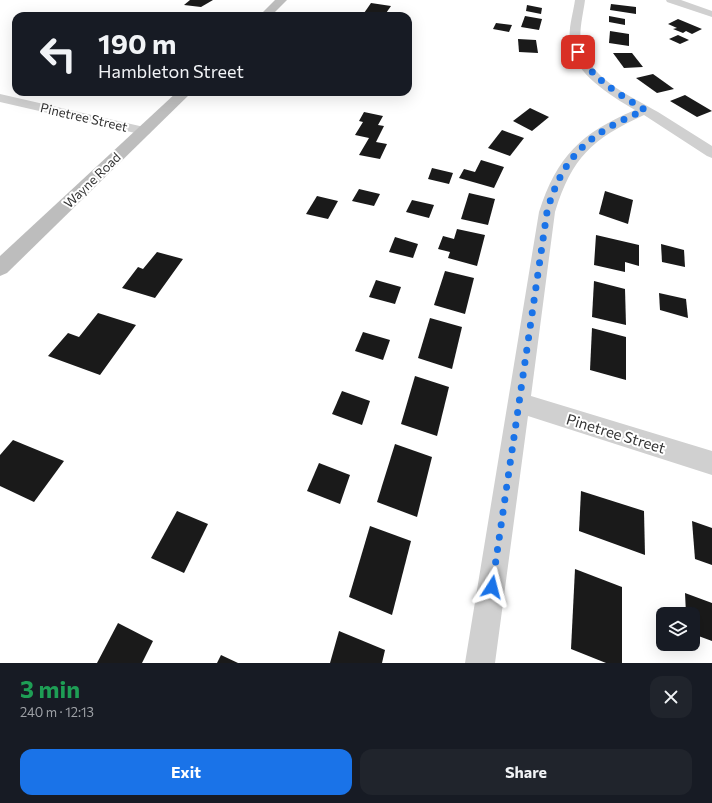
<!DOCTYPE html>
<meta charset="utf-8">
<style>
:root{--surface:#171b24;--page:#20242c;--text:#f1f3f6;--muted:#9ea1a6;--accent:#1a73e8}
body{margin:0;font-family:Commissioner,sans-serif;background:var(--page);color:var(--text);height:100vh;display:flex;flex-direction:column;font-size:15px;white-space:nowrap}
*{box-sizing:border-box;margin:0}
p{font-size:13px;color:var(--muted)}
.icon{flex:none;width:22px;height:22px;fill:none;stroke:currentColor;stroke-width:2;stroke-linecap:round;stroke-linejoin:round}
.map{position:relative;height:663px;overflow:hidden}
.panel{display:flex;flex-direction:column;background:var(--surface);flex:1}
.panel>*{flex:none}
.guide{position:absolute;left:12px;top:12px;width:400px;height:84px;border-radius:12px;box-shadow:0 4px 16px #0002;background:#171b24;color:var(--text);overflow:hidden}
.buttons{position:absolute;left:656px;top:607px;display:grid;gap:8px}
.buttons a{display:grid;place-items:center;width:44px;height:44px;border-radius:8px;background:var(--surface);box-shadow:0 4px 16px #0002;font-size:20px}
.pin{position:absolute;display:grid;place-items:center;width:34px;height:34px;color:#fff;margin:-17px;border-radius:8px;box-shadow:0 2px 6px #0006}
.me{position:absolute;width:44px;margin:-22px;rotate:9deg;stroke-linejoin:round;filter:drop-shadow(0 0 3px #0008)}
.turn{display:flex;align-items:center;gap:14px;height:84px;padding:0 20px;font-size:18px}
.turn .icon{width:52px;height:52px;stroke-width:2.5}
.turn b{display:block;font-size:28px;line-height:34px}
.round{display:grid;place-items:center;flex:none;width:42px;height:42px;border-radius:12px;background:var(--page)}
.headline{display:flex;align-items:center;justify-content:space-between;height:68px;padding:0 20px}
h1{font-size:24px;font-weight:700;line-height:30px;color:#1e9e55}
.button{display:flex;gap:8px;margin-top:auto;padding:8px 20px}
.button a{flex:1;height:46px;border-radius:12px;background:var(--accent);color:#fff;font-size:16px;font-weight:700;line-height:46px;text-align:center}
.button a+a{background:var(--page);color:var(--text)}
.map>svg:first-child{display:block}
</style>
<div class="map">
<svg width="712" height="663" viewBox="0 0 712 663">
<rect width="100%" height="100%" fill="#fff"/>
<g fill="#1a1a1a">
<path d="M190,0H213L201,7L184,5Z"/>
<path d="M371,3L391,6L384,16H362Z"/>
<path d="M611,4L636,7V14L610,10Z"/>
<path d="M527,5L542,8L541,14L526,11Z"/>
<path d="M525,16L542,19L539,30L521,27Z"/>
<path d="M609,16L625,19V25L609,22Z"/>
<path d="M678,19L702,29L692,34L686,31L683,33L673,29L677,28L668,24Z"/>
<path d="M496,23L512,25L509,32L493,29Z"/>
<path d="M610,31L629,34V46L609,43Z"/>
<path d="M678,35L689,40L680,44L669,39Z"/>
<path d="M518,39L536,40L538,53L519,52Z"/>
<path d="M613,53H632L643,67L624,68Z"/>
<path d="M653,74L674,89L657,93L636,78Z"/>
<path d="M685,95L712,111L697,117L670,101Z"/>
<path d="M530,108L549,117L532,131L513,121Z"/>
<path d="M364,112L383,116L378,125L384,126L376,142L387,144L380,159L359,155L369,138L355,135L363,122L359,121Z"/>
<path d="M502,130L524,138L510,156L488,148Z"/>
<path d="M481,160L504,167L494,188L459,178L464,169L475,172Z"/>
<path d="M432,168L453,173L449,184L428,179Z"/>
<path d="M359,189L380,194L374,206L352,201Z"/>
<path d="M605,191L633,200L628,224L599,214Z"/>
<path d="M469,193L495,199L488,225L461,219Z"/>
<path d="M317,196L338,201L328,219L306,214Z"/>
<path d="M412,200L434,205L429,218L406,212Z"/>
<path d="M457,229L485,235L477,266L448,258L450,252L438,249L443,236L454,239Z"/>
<path d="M596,235L639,245V266L625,262V272L594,265Z"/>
<path d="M395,237L418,244L413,258L389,252Z"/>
<path d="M661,244L684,250L685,267L662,262Z"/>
<path d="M157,252L183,259L155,298L122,288L138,267L143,269Z"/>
<path d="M445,271L474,278L465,314L434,305Z"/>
<path d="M376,280L401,287L395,304L369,297Z"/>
<path d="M594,281L625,289L626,325L592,317Z"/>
<path d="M659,293L686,299L688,318L660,310Z"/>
<path d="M98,313L136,325L100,375L48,356L68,333L79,337Z"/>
<path d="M430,318L462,327L452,369L418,358Z"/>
<path d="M592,328L626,337V380L590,370Z"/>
<path d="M363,332L390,340L383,360L355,351Z"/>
<path d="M415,376L449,387L437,436L401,424Z"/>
<path d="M342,391L370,401L362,425L332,414Z"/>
<path d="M13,440L64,461L34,502L0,486V455Z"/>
<path d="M395,444L432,457L417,517L377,502Z"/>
<path d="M319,463L350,475L340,504L307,491Z"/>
<path d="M581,491L644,511L645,555L579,531Z"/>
<path d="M177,511L208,524L184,573L151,558Z"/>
<path d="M692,521L712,528V565L695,559Z"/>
<path d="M370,526L411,541L392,615L349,597Z"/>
<path d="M575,569L622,587V663H606L571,649Z"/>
<path d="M685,593L712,603V641L693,634V614H686Z"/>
<path d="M118,623L153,641L142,663H97Z"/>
<path d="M339,631L385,650L382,663H330Z"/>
<path d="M221,655L238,663H217Z"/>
</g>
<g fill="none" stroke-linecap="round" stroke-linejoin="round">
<g fill="#d0d0d0" fill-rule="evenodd">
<path d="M575,0H585C583,16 577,36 583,51C595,81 632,97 658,112C676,123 694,135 712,146V158L707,156L644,115C592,139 572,157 555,212L531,396L712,451V475L528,416L495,663H465L539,212C557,156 581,133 635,110C611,96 573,73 570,43C568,29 573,14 575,0Z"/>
<path d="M666,0H681L712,11V17L667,2Z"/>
<path d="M0,94L144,127L149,128L151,131L149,134L144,135L0,102Z"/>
</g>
<g fill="#bdbdbd" fill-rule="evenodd">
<path d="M275,0H287L271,16H259Z"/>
<path d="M177,92H192L7,273L0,276V256Z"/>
</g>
</g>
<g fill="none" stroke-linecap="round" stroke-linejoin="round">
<path stroke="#1a73e8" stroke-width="7" stroke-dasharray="0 12.6" d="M492,587L547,212C562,155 592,132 645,110C619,94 592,79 578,52"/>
</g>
<g text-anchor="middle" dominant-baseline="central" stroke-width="4" stroke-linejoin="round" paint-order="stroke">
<g font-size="13" fill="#333" stroke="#fff">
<text transform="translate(84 117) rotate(13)">Pinetree Street</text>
<text transform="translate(92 180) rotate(-44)">Wayne Road</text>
</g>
<g font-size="15" fill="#333" stroke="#fff">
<text transform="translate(616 433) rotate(17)">Pinetree Street</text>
</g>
</g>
</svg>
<div class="buttons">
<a><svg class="icon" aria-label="layers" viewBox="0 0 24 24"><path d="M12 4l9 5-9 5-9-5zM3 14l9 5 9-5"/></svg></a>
</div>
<div class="pin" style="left:578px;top:52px;background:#d93025"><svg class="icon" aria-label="arrive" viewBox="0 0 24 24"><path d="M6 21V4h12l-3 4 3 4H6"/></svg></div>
<svg class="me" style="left:492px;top:587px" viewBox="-20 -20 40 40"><path d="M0-17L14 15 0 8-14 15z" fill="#1a73e8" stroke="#fff" stroke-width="4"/></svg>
<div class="guide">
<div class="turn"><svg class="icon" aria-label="left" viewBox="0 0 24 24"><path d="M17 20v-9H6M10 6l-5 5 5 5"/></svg><div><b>190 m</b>Hambleton Street</div></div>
</div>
</div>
<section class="panel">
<div class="headline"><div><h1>3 min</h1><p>240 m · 12:13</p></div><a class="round"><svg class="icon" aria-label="close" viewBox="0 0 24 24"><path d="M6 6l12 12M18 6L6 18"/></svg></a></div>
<div class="button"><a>Exit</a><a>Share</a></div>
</section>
